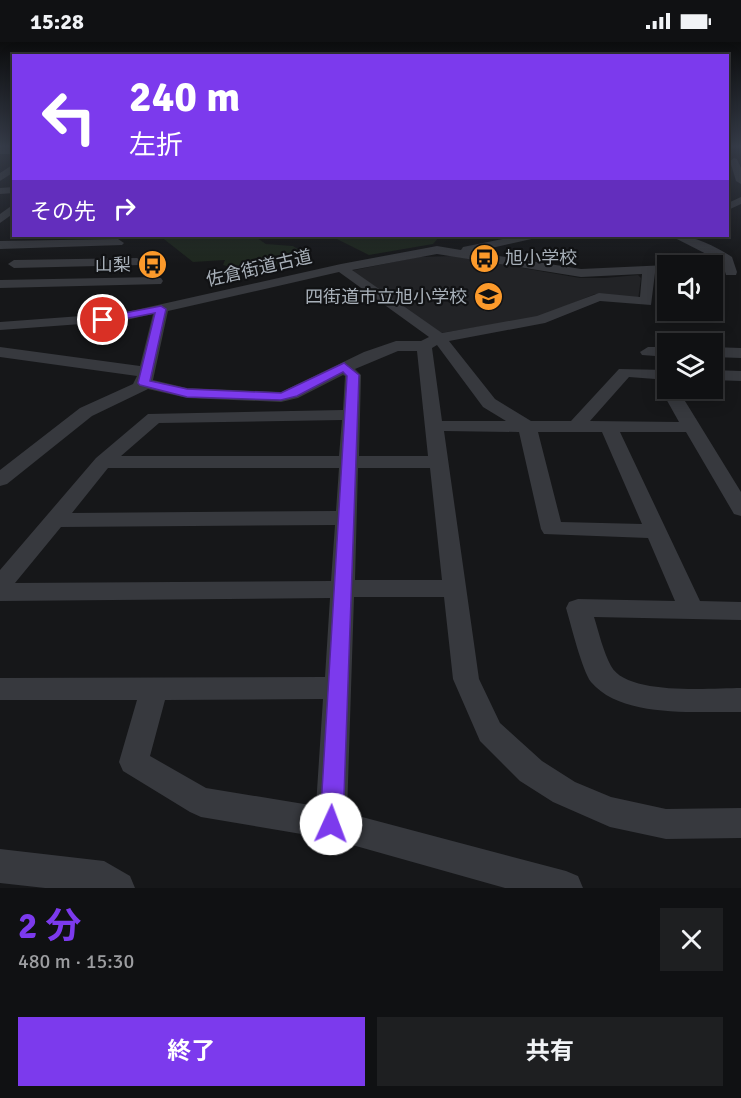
<!DOCTYPE html>
<html lang="ja">
<meta charset="utf-8">
<style>
:root{--surface:#101113;--page:#1e1f21;--text:#f1f3f6;--muted:#9c9da0;--line:#303133;--accent:#7c3aed}
body{margin:0;font-family:Signika,"Noto Sans JP",sans-serif;background:var(--page);color:var(--text);height:100vh;display:flex;flex-direction:column;font-size:22px;white-space:nowrap}
*{box-sizing:border-box;margin:0}
p{font-size:20px;color:var(--muted)}
.icon{flex:none;width:33px;height:33px;fill:none;stroke:currentColor;stroke-width:2;stroke-linecap:round;stroke-linejoin:round}
.map{position:relative;height:846px;overflow:hidden}
.details{display:flex;flex-direction:column;background:var(--surface);flex:1}
.details>*{flex:none}
.hud{position:absolute;left:12px;top:12px;width:717px;height:183px;border-radius:0px;box-shadow:0 3px 15px #0003,0 0 0 2px var(--line);background:#7c3aed;color:#fff;overflow:hidden}
.tools{position:absolute;left:657px;top:213px;display:grid;gap:12px}
.tools a{display:grid;place-items:center;width:66px;height:66px;border-radius:0px;background:var(--surface);box-shadow:0 3px 15px #0003,0 0 0 2px var(--line);font-size:30px}
.pin{position:absolute;display:grid;place-items:center;width:51px;height:51px;color:#fff;margin:-26px;border:3px solid #fff;border-radius:50%;box-shadow:0 2px 6px #0007}
.me{position:absolute;width:66px;margin:-33px;rotate:2deg;stroke-linejoin:round;filter:drop-shadow(0 0 4px #0008)}
.turn{display:flex;align-items:center;gap:21px;height:126px;padding:0 18px;font-size:27px}
.turn .icon{width:78px;height:78px;stroke-width:2.5}
.turn b{display:block;font-size:42px;line-height:51px}
.then{display:flex;align-items:center;height:57px;padding:0 18px;background:#0003;gap:12px;font-size:22px}
.round{display:grid;place-items:center;flex:none;width:63px;height:63px;border-radius:0px;background:var(--page)}
.headline{display:flex;align-items:center;justify-content:space-between;height:102px;padding:0 18px}
h1{font-size:36px;font-weight:700;line-height:45px;color:var(--accent)}
.cta{display:flex;gap:12px;margin-top:auto;padding:12px 18px}
.cta a{flex:1;height:69px;border-radius:0px;background:var(--accent);color:#fff;font-size:24px;font-weight:700;line-height:69px;text-align:center}
.cta a+a{background:var(--page);color:var(--text)}
.status{display:flex;justify-content:space-between;align-items:center;height:42px;padding:0 30px;background:var(--surface);direction:ltr}
.status svg{height:16px;fill:currentColor}
.map>svg:first-child{display:block}
</style>
<div class="status"><b>15:28</b><svg viewBox="0 0 49 12"><path d="M0 12V9h3v3zM5 12V6h3v6zM10 12V3h3v9zM15 12V0h3v12zM26 1h20v11H26zM47 4h2v5h-2z"/></svg></div>
<div class="map">
<svg width="741" height="846" viewBox="0 0 741 846">
<rect width="100%" height="100%" fill="#161719"/>
<path fill="#222326" d="M453,214L580,236H604L638,233L641,236L638,258L595,252L540,275L441,291L350,229L418,215Z"/>
<g fill="#1e271e">
<path d="M160,194H254L266,202L293,204L310,215L254,231L223,223L225,218L193,220Z"/>
<path d="M331,194H440L433,202L369,213Z"/>
</g>
<g fill="none" stroke-linecap="round" stroke-linejoin="round">
<g fill="#37393e" fill-rule="evenodd">
<rect x="0" y="106" width="14" height="6"/>
<path d="M734,116L737,117L741,126V142L736,139L730,119Z"/>
<path d="M14,122V130L0,139V131Z"/>
<path d="M14,145V151L0,152V146Z"/>
<path d="M741,155V162L728,168V161Z"/>
<path d="M14,162V171L0,181V172Z"/>
<path d="M518,194H538L536,196L474,210L581,227L668,223L669,224L668,231H655L651,263L600,259L545,281L449,299L495,357L531,379H571L619,327L668,328V338L629,335L590,379L679,380L660,346L668,341V346H677L741,450V474L734,472L686,390H620L700,559L741,560V578L594,575C599,591 603,609 611,624C627,654 711,646 741,646V670C698,669 622,677 591,640C582,628 571,583 566,566L569,560L578,557L675,559L648,496L544,492L541,487L519,390L444,389L479,637L500,681L542,719L575,740L611,755L666,767L741,766V796L666,797L610,785L553,760L520,739L480,699L453,637L444,555H354L347,771L566,829L578,834L583,846H505L331,797L201,775L190,770L123,729L119,720L137,658H0V636L325,635L330,556L0,559V528L96,416L148,372L343,368L345,334L343,333L298,356L281,360L187,356L148,347L92,374L7,442L0,444V428L80,366L133,342L137,334L0,315V305L140,324L153,272L122,279L0,288V280L122,271L341,222L437,204L461,208L463,205ZM437,212L581,235L642,232L640,255L599,251L537,274L442,291L352,228ZM339,230L429,295L421,299H396L364,310L281,350L187,346L153,338L168,269ZM437,303L483,365L506,379H442L432,306ZM398,309H417L428,414H359L361,333L355,327ZM342,378L339,414H121L159,381ZM538,390H602L642,482L561,480ZM108,426H339L336,469L72,471ZM358,426H430L442,538H355ZM335,483L331,539L15,541L61,485ZM323,657L316,764L206,746L150,714L165,658Z"/>
<path d="M671,194C692,192 715,204 732,215L737,230L736,233H726L722,220Z"/>
<path d="M118,197L124,201L122,203L0,207V199Z"/>
<path d="M137,216L143,220L141,223L14,226L8,222L14,218Z"/>
<path d="M156,235L161,236L163,239L161,242L0,246V238Z"/>
<path d="M648,305H668V315L642,313L640,310Z"/>
<path d="M712,305L741,306V316L712,315Z"/>
<path d="M712,328L741,329V339L712,338Z"/>
<path d="M0,807L104,819L130,834L135,846H45L0,841Z"/>
</g>
</g>
<linearGradient id="sky" x2="0" y2="1"><stop stop-color="#0c0d0e"/><stop offset="0.47" stop-color="#363c49"/><stop offset="1" stop-color="#363c49" stop-opacity="0"/></linearGradient>
<rect width="741" height="222" fill="url(#sky)"/>
<path fill="#7c3aed" stroke="#51269a" stroke-width="1.5" d="M161,264L166,267L150,339L187,347L281,351L344,321L359,333L343,782L339,789L331,793L323,789L320,782L347,334L343,330L297,354L281,358L187,355L140,343L138,341L155,271L103,281L98,278L103,275Z"/>
<defs>
<symbol id="bus-disc" viewBox="-11 -11 22 22"><circle r="9.5" fill="#fc9a2b" stroke="#111214"/><path d="M-5-6H5V4H4V6H2V4H-2V6H-4V4H-5ZM-3.5-4V0h7V-4ZM-3.5 1.2v1.5H-2V1.2ZM2 1.2v1.5H3.5V1.2Z" fill="#111"/></symbol>
<symbol id="school-disc" viewBox="-11 -11 22 22"><circle r="9.5" fill="#fc9a2b" stroke="#111214"/><path d="M0-5L7-2L0 1L-7-2ZM-4 1L0 2.5L4 1V4Q0 6-4 4Z" fill="#111"/></symbol>
</defs>
<g fill-rule="evenodd">
<use href="#bus-disc" x="468" y="200" width="33" height="33"/>
<use href="#bus-disc" x="136" y="206" width="33" height="33"/>
<use href="#school-disc" x="472" y="238" width="33" height="33"/>
</g>
<g text-anchor="middle" dominant-baseline="central" stroke-width="4.5" stroke-linejoin="round" paint-order="stroke">
<g font-size="18" fill="#a8b0b9" stroke="#111214" text-anchor="end">
<text x="505" y="216" text-anchor="start">旭小学校</text>
<text x="131" y="223">山梨</text>
<text x="467" y="255">四街道市立旭小学校</text>
</g>
<g font-size="18" fill="#a8b0b9" stroke="#111214">
<text transform="translate(259 226) rotate(-13)">佐倉街道古道</text>
</g>
</g>
</svg>
<div class="tools">
<a><svg class="icon" aria-label="sound" viewBox="0 0 24 24"><path d="M4 9h4l5-4v14l-5-4H4zM17 9q2 3 0 6"/></svg></a>
<a><svg class="icon" aria-label="layers" viewBox="0 0 24 24"><path d="M12 4l9 5-9 5-9-5zM3 14l9 5 9-5"/></svg></a>
</div>
<div class="pin" style="left:103px;top:278px;background:#d93025"><svg class="icon" aria-label="arrive" viewBox="0 0 24 24"><path d="M6 21V4h12l-3 4 3 4H6"/></svg></div>
<svg class="me" style="left:331px;top:782px" viewBox="-20 -20 40 40"><circle r="19" fill="#fff"/><path d="M0-13L10 11 0 6-10 11z" fill="#7c3aed"/></svg>
<div class="hud">
<div class="turn"><svg class="icon" aria-label="left" viewBox="0 0 24 24"><path d="M17 20v-9H6M10 6l-5 5 5 5"/></svg><div><b>240 m</b>左折</div></div>
<div class="then">その先<svg class="icon" aria-label="right" viewBox="0 0 24 24"><path d="M7 20v-9h11M14 6l5 5-5 5"/></svg></div>
</div>
</div>
<section class="details">
<div class="headline"><div><h1>2 分</h1><p>480 m · 15:30</p></div><a class="round"><svg class="icon" aria-label="close" viewBox="0 0 24 24"><path d="M6 6l12 12M18 6L6 18"/></svg></a></div>
<div class="cta"><a>終了</a><a>共有</a></div>
</section>
